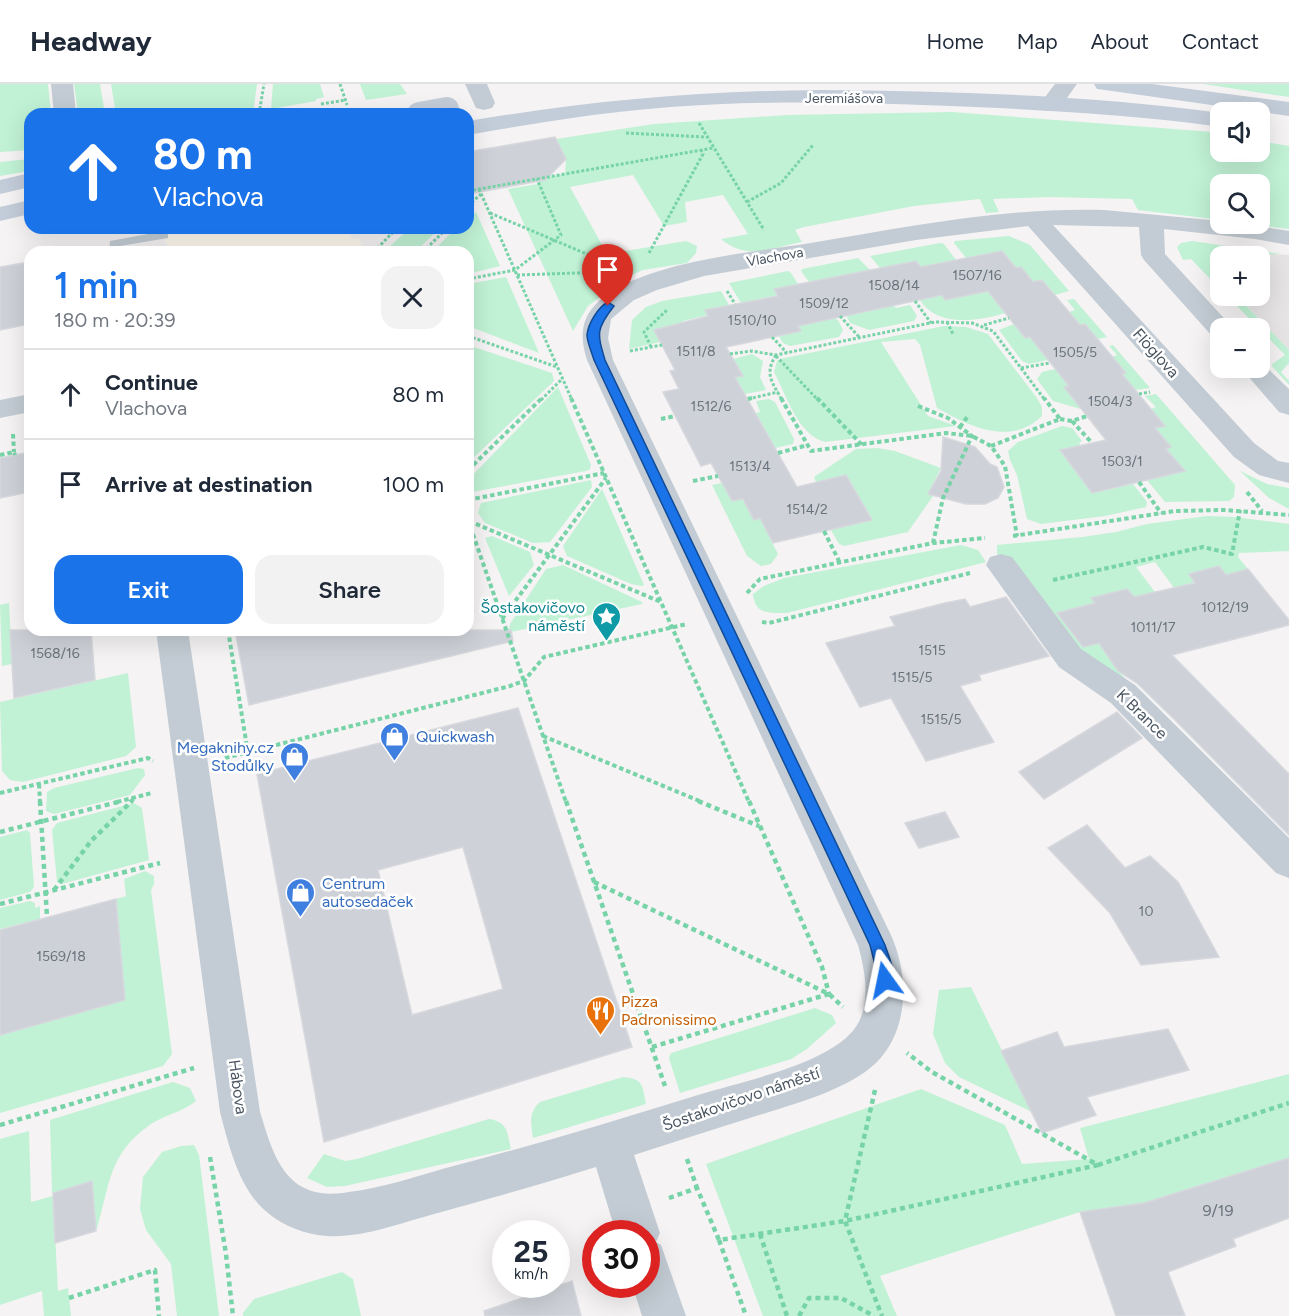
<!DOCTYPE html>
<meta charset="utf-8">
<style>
:root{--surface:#fff;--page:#f2f2f3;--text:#1f2937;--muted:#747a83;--line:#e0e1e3;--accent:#1a73e8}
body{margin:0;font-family:Figtree,sans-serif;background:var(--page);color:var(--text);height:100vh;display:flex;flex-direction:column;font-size:22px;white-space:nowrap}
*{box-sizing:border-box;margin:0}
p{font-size:20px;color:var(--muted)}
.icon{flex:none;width:33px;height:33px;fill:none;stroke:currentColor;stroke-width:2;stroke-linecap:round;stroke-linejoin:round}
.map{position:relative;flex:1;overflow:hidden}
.details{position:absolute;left:24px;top:162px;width:450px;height:390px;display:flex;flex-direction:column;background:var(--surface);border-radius:18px;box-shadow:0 6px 24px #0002}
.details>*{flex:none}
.guide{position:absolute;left:24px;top:24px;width:450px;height:126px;border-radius:18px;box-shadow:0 6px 24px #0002;background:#1a73e8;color:#fff;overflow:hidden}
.fabs{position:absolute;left:1210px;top:18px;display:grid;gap:12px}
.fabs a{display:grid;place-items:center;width:60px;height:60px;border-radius:12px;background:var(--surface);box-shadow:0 6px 24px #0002;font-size:30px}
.speed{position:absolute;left:492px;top:1136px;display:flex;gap:12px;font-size:30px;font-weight:700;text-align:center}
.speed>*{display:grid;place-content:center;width:78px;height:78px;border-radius:50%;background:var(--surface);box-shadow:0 6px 24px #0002;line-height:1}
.speed small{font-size:15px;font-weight:400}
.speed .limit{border:9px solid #d22;background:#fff;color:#111}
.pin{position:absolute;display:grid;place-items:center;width:51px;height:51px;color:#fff;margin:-62px -26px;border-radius:50% 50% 50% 0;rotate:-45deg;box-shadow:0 0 6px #0007}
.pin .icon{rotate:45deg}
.me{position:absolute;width:66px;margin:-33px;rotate:348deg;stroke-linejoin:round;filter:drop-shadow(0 0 4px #0008)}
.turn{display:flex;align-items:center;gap:21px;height:126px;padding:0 30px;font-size:27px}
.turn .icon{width:78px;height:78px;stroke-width:2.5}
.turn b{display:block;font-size:42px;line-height:51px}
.round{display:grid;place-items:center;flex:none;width:63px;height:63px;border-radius:18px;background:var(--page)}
.head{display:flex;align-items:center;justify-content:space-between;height:102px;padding:0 30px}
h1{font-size:36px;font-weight:600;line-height:45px;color:var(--accent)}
.action{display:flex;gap:12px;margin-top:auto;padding:12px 30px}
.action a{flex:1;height:69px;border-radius:18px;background:var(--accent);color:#fff;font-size:24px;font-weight:600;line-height:69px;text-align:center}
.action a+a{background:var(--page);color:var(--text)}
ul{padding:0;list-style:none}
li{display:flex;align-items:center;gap:18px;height:90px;padding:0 30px;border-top:2px solid var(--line)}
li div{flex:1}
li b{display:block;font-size:22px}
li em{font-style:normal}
header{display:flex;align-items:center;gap:36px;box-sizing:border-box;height:84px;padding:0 30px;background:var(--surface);border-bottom:2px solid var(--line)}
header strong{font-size:28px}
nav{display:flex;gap:33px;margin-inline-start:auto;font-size:21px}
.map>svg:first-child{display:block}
</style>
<header>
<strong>Headway</strong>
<nav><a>Home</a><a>Map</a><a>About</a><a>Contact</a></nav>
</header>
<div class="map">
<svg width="1289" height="1232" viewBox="0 0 1289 1232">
<rect width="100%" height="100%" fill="#f5f3f3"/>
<path fill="#fdf9ee" d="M161,144H348L352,155L359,154L364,168H169Z"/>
<path fill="#e6e4e5" d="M1254,169L1289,171V266L1238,212H1260V172H1244Z"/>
<g fill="#c1f2d5">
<path d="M0,0H48L51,30H30V66L0,68Z"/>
<path d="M74,0H100L105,30H78Z"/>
<path d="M111,0H257L253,30H116Z"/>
<path d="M273,0H320L324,13L316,15V17L271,25Z"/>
<path d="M360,0H400L407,10L366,16Z"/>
<path d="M1203,0H1289V13Z"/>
<path d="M952,28L1213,48L1221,49V68H1260V57L1289,62V145L1248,140H1260V100H1221V136L1138,126L1132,115L1050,113L993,115L999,128L986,129L980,115L914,122L804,143L795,146L802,158C771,164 747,177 721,155L748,150L723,111L685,118L687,138L664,142L633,91L570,103L607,170L686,157L697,162L696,169L687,179L643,186L625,194L588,222L573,247L508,105L538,100L536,95L565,90L566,75L556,55L654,40L787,31Z"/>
<path d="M30,75V87L0,92V78Z"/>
<path d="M476,128L500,182L468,190V168H432L456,144H468V133Z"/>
<path d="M410,144H440L415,168H390L388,164Z"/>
<path d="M1009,152L1030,161L1069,207L1055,211L1042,196L1033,198L1021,183L1016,184L1002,167L966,174L954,159L955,157Z"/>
<path d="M1192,157L1281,170L1221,172V206L1191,175L1183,176L1177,163L1181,159Z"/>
<path d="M940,159L944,160L956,176L921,183L916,177L880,184L870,172Z"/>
<path d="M858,174L870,186L809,198L801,187L802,185Z"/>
<path d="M788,187L791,189L798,200L778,211L741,219L729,199Z"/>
<path d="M506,193L539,269L468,242V200Z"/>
<path d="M721,207L729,221L705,226L708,231L683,237L684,240L654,246L660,258L629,265L632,236L646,223L662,217Z"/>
<path d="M988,207L1006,229C977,237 938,244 920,216L942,211L945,216Z"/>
<path d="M1227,212H1237L1289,266V279L1281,288L1289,297V301L1271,281L1285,271Z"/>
<path d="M1074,215L1107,253L1098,255L1085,240L1080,241L1069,228L1075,226L1067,216Z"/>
<path d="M893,221L896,224L910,221L917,232L914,237L869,246L850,239L846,231Z"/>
<path d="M834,234L838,236L843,246L839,253L790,262L783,259L779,252L800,247L797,241Z"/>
<path d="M1014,240L1030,253L1048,276L1029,280L1022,277L999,246Z"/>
<path d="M944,242L966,243L988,250L1037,314L1042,323V332C1010,363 969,342 937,324L920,261L915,255L881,258L928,332L956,342L825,358C797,350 787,312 774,288L777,277L784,274Z"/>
<path d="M468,261L552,289L554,297L468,379Z"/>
<path d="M1113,261L1150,304L1135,306L1122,290L1126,289L1112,273L1117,271L1109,262Z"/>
<path d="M752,270L763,277L760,293L766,306L745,310L735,293L742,292L733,275Z"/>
<path d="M1055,285L1069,302L1064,303L1081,325L1053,317L1037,295L1042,288Z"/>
<path d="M558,303L591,381L590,385L586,387L472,408L468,404V396Z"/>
<path d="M1156,310L1235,401L1234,413L1229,417L1165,418L1147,396L1184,387L1166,365L1170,363L1155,344L1165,342L1151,325L1156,323L1145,312Z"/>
<path d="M769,315L775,318L794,355L793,360L775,364L756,329L760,328L756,317Z"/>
<path d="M1062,342L1072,344L1082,357L1079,359L1081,362L1060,367L1092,409L1133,400L1147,418L1146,423L1105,432L1041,440L1027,435L1017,391L1010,376L1008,367L1018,358Z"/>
<path d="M877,364L895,367L941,384L931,404L934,405L933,412L908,448L844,462L839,460L831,446L872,435L846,391L816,398L814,393L856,365Z"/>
<path d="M1240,387L1267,400L1289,404V425L1269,414Z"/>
<path d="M591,396L592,403L550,458L533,459L485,439L478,429L481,419Z"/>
<path d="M722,399L732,417L743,415L754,436L760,434L778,470L771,480L761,482L747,472L712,401Z"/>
<path d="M602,405L644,501L642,502L631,500L567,472L563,462Z"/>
<path d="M1207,432L1234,433L1289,440V467L1239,469L1238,473L1248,485L1226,491L1218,483L1190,489L1195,498L1174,504L1155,478L1136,483L1155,508L1134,514L1127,505L1095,513L1100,522L1076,524L1117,585L1128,598L1056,553L1010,480L997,470V461L1082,453L1116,448L1147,440Z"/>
<path d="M492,452L530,468L534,481L509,512L485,454Z"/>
<path d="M961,461L978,466L986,478L787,529C769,529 755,531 753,510L764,502L784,494Z"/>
<path d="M563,481L642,518V520L511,548L509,545L510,540L546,485Z"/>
<path d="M9,519L12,580L2,582L0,521Z"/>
<path d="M128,589L136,663L126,672L23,698L10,696L2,687L0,618Z"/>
<path d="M138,684L144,685L145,691L130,711L54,730L46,727L47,708L54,704Z"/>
<path d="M134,719L142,724L149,776L62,800L57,798L52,746L57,739Z"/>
<path d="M27,746L30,749L34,803L30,808L0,816V753Z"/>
<path d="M145,787L154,792V800L151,806L172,970L163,982L0,1029V951L125,916L116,815L126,812L124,795Z"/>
<path d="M30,817L35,819V824L40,822V835L0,845V824Z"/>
<path d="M971,903L1032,1028L959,993L945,979L933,950L939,906Z"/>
<path d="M815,924L832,931L836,939L807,965L791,975L680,1009L669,974L671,969Z"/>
<path d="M1289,990V1074L1144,1119L1080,1128L880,1192L897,1232H763L706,1080L921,1005L1005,1041L1022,1080L1089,1075L1080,1044Z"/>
<path d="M623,993C644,995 642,1001 646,1020L533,1054C531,1039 528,1029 540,1018Z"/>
<path d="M173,998L190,1004L196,1017C181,1029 166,1030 151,1040C107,1070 110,1103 96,1147L92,1098L52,1109L50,1036Z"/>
<path d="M489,1035C508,1038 507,1048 511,1065L345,1102L327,1103L307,1094L324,1070L345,1077L357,1075Z"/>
<path d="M29,1047L31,1118L53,1112L58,1207L68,1204L71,1232H44L42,1207L0,1221V1055Z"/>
<path d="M194,1061L199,1071L219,1232H177L171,1180L146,1146L140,1125L143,1093L162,1068L181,1062Z"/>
<path d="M342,1188L353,1195L361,1232H243V1229L254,1215Z"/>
</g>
<g fill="#ced1d7" stroke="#d6d8de" stroke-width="1.5" fill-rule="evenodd">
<path d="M555,53L566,75L545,96L468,110V68Z"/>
<path d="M1002,167L1016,184L1021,183L1033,198L1042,196L1080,241L1085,240L1126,289L1122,290L1165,342L1155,344L1171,363L1166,365L1185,387L1092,409L1060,366L1106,356L1064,303L1069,302L1030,253L1025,254L988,207L945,216L942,211L798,242L801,247L726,263L743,292L735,293L797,403L846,391L872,436L773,459L760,434L754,436L743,415L732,417L711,379L701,382L663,308L679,305L670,287L675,286L654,246L708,232L705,226L778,212L774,205L916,177L921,183Z"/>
<path d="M30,178V240L0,246V183Z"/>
<path d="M943,353L975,363L990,380L997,383L1004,403L998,414L985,420H966L928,410L941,387Z"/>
<path d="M30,368V408L0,414V374Z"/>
<path d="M1219,482L1226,491L1248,485L1289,536V541L1172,571L1289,690V751L1174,635L1137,599L1118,587L1099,559L1083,563L1057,529L1095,519L1091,514L1127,505L1134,513L1195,499L1189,490Z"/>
<path d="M1006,513L1049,572L979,591L981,596L960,602L994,658L926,677L891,614L860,623L826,559L895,542L890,533L945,519L965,515L970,523Z"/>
<path d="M10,546H91L95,596L14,614Z"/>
<path d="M235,546H511L513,557L249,621Z"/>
<path d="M518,624L632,963L324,1058L257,690ZM463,763L503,905L412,931L378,786Z"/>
<path d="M1117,628L1142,654L1044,715L1019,688Z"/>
<path d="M945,728L959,753L919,764L905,739Z"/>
<path d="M1087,741L1125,784L1150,772L1178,798L1219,873L1141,881L1110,829L1048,764Z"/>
<path d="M116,815L125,916L0,951V846Z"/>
<path d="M1168,945L1189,986L1087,1013L1096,1031L1042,1049L1001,967L1057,948L1064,963Z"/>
<path d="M1289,1074V1134L1233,1155L1236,1162L1168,1188L1185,1232H1116L1080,1128L1144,1119Z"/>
<path d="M92,1097L96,1147L55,1159L53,1109Z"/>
<path d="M572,1197L581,1232H485L484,1227Z"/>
</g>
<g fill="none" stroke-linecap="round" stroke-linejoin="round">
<g stroke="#77d3a8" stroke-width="3" stroke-dasharray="3 2" stroke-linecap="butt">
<path d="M340,0L347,21"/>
<path d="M321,20L346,16"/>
<path d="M259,30L264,0"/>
<path d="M699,39L764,146"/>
<path d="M626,49L706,53"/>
<path d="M479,105L572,316"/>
<path d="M468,107L713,64"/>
<path d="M747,118L781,99L813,61"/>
<path d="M468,122L481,110"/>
<path d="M490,129L615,182"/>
<path d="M391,150L399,144"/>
<path d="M374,168L391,150L389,144"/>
<path d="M423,168L447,144"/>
<path d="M649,169L703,70L701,66"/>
<path d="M517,191L606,188"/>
<path d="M468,195L515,186L561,151L537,95"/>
<path d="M727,207L735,220"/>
<path d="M915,217L931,239"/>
<path d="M840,232L860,254"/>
<path d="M947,238L953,250"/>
<path d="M984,241L1009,234"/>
<path d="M468,252L557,283"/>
<path d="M772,253L787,269"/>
<path d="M651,263L644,248L668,225"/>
<path d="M630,267L662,261"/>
<path d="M730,270L751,267L776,271L935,238L972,239L993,247L1045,316"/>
<path d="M776,271C764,290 772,298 782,316"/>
<path d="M776,272L818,316"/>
<path d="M1021,284L1050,279"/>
<path d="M1139,310L1150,308"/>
<path d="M748,315L778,308"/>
<path d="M541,316L562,295"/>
</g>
<g stroke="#77d3a8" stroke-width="4" stroke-dasharray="4.5 3" stroke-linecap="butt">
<path d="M571,314L749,718"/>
<path d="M781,314L811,367L946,349L972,352L991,362L1005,382L1017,452"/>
<path d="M817,314L862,361"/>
<path d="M748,315L752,314"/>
<path d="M918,322L948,334L972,352L943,414L933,459"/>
<path d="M661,335L675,332"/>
<path d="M1060,335L1072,337L1087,332"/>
<path d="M1072,337L1092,359"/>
<path d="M960,343L968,332"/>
<path d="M13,350L14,368"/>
<path d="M991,362L1060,335L1044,314"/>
<path d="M778,369L808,361"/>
<path d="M0,371L14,368L15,371"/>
<path d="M468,386L542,314"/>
<path d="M693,397L718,392"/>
<path d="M1139,398L1161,429"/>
<path d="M1247,408L1262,427"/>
<path d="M468,416L604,389"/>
<path d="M468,436L566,718"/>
<path d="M469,437L661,518"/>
<path d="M824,447L840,479"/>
<path d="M1013,452L1175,427L1224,426L1289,431"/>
<path d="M1053,496L1203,463L1232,470L1240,426"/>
<path d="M747,509L760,495L933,459L985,454"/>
<path d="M502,535L606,394"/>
<path d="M762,538L769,539L970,489"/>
<path d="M228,546L248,669"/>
<path d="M543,652L702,718"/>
<path d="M225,674L510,602L524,597L544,573L687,540"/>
<path d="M39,700L40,718"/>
<path d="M0,709L148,674L153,677"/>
<path d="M117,718L152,709"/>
<path d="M130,718L135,714"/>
</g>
<g stroke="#77d3a8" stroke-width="4.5" stroke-dasharray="5 4" stroke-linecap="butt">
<path d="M40,717L47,833"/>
<path d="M566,717L665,1002"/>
<path d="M698,717L759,742"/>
<path d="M749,717L822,883L829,910"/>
<path d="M0,748L122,717"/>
<path d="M594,798L829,910L843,923"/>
<path d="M54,806L91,757L132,717"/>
<path d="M0,820L160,779"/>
<path d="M652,963L829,910"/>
<path d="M875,1006L845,1137L882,1232"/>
<path d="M0,1041L194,984"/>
<path d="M210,1073L226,1170L233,1232"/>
<path d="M687,1075L697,1104"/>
<path d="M1098,1081L1289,1019"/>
<path d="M669,1114L697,1104L719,1156L845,1137L1098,1081L932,988L907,969"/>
<path d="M760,1150L787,1232"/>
<path d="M719,1156L746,1232"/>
<path d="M69,1214L155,1186L159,1232"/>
<path d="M799,1232L809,1214H841L874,1232"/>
</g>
<path fill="#c3ccd4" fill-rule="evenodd" d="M164,147L168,148V154L120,162L121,168H109L110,157Z"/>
<g fill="#c3ccd4" fill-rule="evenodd">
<path d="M51,0H73L76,30H54Z"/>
<path d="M465,0H487L495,19L492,24L484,26L476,24Z"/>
<path d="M1055,0H1077C1067,13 1060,30 1042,26L1039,21Z"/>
<path d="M1104,126L1221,137V140H1246L1289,147V161L1255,155L1164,145L1165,170L1233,244H1221V254L1212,252L1144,176L1141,171L1139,143L1053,141L1254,359L1278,377L1289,379V399L1259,391L1234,373L1028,142L916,156L704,192L657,206L634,216L611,235L608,254L613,276L890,849C909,889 910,944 877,978C848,1006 794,1020 756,1032C715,1045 674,1058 634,1071L660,1149L656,1158L661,1161L686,1232H642L632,1200H646V1149H616L596,1083C542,1100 488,1115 434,1130C400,1139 363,1154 327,1152C307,1151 283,1142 268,1129C239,1106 229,1062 220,1028L156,546H188L260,1028C269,1056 278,1095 309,1106C321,1111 337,1110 349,1108C382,1104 414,1093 446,1084C531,1062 615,1037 698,1011C741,998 818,982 849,951C873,928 866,890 858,861L587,276C580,254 580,235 598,218C640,178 754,168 811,159C908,143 1006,123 1104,126Z"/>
<path d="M1260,277L1289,305V331L1279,328L1241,284H1260Z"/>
<path d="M30,310V328L0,334V316Z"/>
<path d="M1001,470L1012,473L1081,565L1135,601L1289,754V794L1276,789L1111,619L1059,583L986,481L990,473Z"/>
</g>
<g fill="#c3cdd9" fill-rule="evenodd">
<path d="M1094,0H1152L1289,18V32L1105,6L1097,5Z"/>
<path d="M820,6C953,7 1089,11 1221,29V43C1147,32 1073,28 999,24C890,19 780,15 671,23C603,28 535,39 468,51V37C588,17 698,7 820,6Z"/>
<path d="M30,89V103L0,110V96Z"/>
<path d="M30,116V130L0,137V123Z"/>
</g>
<path stroke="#c3cdd9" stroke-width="24" d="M419,30L447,25"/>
</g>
<path fill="#1a73e8" stroke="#114b97" stroke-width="1.5" d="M608,218L614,222C596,245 597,249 605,276L885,861C889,874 897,889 891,901L885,903L880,901L870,861L594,276C592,269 587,258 587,251C588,240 598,223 608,218Z"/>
<defs>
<symbol id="sight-pin" viewBox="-11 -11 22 30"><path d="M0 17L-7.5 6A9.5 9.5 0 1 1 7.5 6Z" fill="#0f9aa8" stroke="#fff"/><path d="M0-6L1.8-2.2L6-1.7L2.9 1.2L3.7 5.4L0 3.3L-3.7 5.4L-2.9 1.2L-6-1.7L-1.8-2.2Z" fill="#fff"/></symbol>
<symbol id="shop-pin" viewBox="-11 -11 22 30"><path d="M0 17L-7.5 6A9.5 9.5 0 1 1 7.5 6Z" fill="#3f7fe0" stroke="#fff"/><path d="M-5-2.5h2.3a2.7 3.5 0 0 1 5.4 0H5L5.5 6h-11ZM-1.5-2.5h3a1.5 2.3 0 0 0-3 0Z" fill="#fff"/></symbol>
<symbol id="restaurant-pin" viewBox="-11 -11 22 30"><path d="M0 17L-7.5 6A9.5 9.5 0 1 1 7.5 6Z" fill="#e8710a" stroke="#fff"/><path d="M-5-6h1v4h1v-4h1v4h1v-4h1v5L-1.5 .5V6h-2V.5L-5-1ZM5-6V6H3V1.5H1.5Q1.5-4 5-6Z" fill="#fff"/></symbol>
</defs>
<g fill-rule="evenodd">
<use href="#sight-pin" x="590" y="516" width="33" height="45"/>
<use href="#shop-pin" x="378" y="636" width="33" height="45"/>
<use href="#shop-pin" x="278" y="656" width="33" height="45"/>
<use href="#shop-pin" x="284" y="792" width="33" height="45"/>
<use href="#restaurant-pin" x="584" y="910" width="33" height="45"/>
</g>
<g text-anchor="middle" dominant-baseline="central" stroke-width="5" stroke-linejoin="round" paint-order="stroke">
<g font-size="14" fill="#495561" stroke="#fff">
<text x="844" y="14">Jeremiášova</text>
<text transform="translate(775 173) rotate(-10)">Vlachova</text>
</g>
<g font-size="14" fill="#6a747e">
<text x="977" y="191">1507/16</text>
<text x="894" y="201">1508/14</text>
<text x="824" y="219">1509/12</text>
<text x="752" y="236">1510/10</text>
<text x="696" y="267">1511/8</text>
<text x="1075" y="268">1505/5</text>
<text x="1110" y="317">1504/3</text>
<text x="711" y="322">1512/6</text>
<text x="1122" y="377">1503/1</text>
<text x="750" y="382">1513/4</text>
<text x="807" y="425">1514/2</text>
<text x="1225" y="523">1012/19</text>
<text x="1153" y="543">1011/17</text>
<text x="932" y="566">1515</text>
<text x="55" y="569">1568/16</text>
<text x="912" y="593">1515/5</text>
<text x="941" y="635">1515/5</text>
<text x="1146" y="827">10</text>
<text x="61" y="872">1569/18</text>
</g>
<g font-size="16" fill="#495561" stroke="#fff">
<text transform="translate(1156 269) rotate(48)">Flöglova</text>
<text transform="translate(1142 630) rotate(44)">K Brance</text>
<text transform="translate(238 1003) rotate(82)">Hábova</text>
<text transform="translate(741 1015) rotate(-19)">Šostakovičovo náměstí</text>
</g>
<g font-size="16" fill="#0d838f" stroke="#fff" text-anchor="end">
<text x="585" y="523">Šostakovičovo<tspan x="585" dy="18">náměstí</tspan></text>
</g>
<g font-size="16" fill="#366cbe" stroke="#fff" text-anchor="start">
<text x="416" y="652">Quickwash</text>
<text x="274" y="663" text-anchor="end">Megaknihy.cz<tspan x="274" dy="18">Stodůlky</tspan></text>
<text x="322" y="799">Centrum<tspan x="322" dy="18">autosedaček</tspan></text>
</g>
<g font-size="16" fill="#c56008" stroke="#fff" text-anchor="start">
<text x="621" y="917">Pizza<tspan x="621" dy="18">Padronissimo</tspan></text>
</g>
<g font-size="16" fill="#6a747e">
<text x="1218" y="1126">9/19</text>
</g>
</g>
</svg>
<div class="fabs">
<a><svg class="icon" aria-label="sound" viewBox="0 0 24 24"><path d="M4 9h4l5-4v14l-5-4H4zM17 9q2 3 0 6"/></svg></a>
<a><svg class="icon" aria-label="search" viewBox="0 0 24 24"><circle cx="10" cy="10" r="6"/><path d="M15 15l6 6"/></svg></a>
<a>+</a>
<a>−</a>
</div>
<div class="speed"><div>25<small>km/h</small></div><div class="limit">30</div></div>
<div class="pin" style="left:608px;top:222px;background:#d93025"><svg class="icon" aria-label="arrive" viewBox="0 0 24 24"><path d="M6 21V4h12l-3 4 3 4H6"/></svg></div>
<svg class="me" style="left:885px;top:896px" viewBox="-20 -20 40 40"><path d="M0-17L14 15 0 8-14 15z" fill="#1a73e8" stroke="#fff" stroke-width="4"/></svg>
<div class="guide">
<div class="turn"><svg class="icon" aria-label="ahead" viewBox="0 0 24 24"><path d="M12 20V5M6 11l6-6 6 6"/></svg><div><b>80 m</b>Vlachova</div></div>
</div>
<section class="details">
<div class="head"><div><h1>1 min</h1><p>180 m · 20:39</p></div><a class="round"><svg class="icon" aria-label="close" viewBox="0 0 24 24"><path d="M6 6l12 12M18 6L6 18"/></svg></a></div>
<ul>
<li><svg class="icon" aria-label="ahead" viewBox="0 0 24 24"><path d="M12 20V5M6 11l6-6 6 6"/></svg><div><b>Continue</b><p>Vlachova</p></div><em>80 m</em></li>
<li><svg class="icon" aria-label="arrive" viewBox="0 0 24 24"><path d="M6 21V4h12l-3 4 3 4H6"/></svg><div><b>Arrive at destination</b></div><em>100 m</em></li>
</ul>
<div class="action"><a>Exit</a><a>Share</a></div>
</section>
</div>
